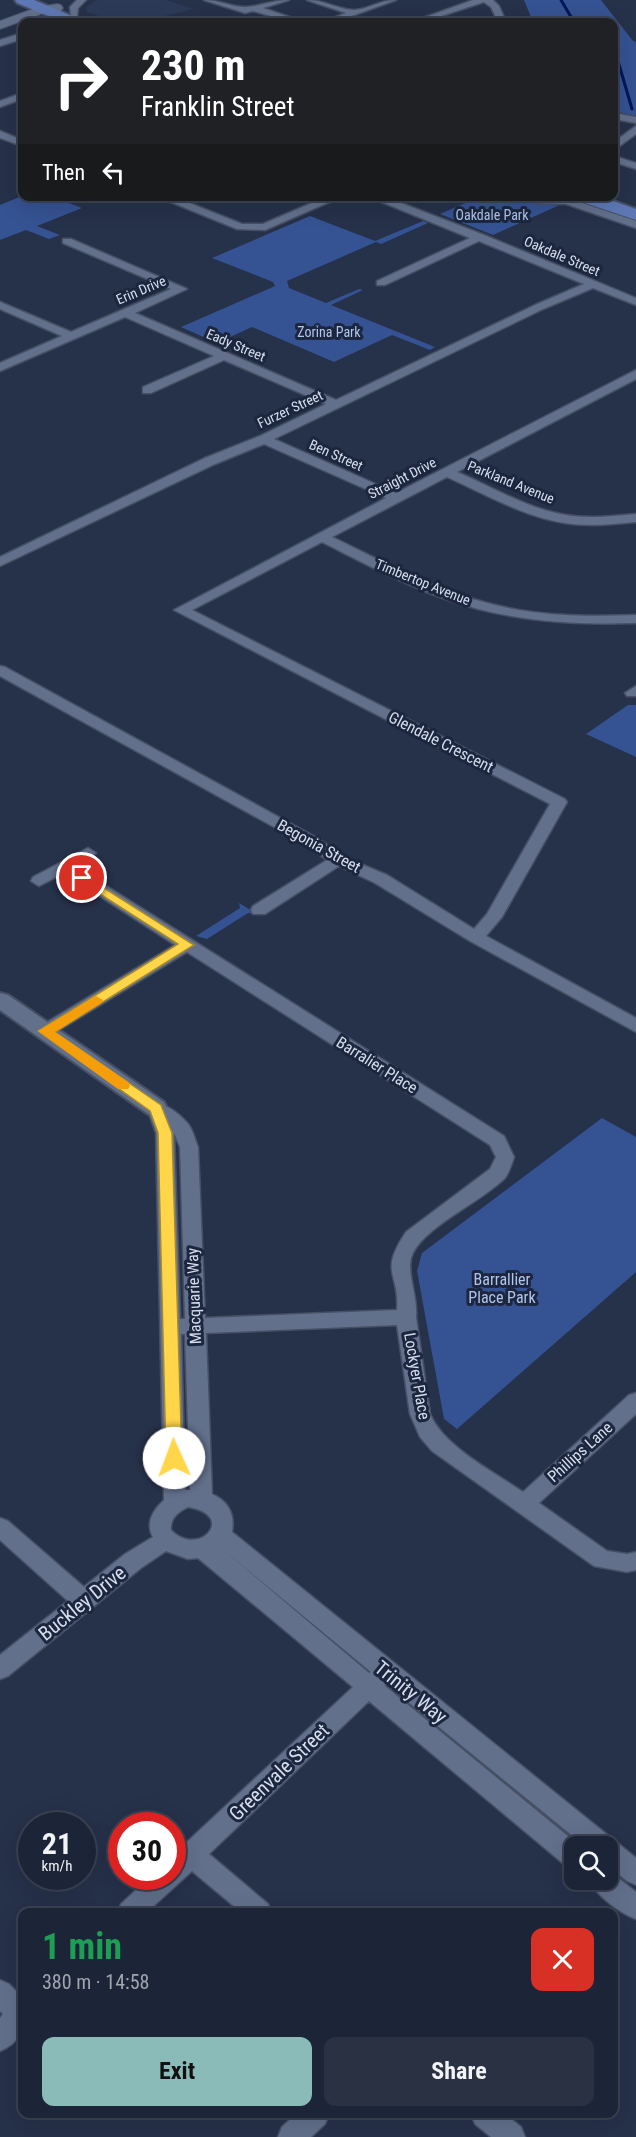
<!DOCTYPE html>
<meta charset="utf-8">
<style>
:root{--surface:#1c2538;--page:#293143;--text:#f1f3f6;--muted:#a0a5ae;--line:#3a4253;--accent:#8bbbb9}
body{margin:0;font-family:"Roboto Condensed",sans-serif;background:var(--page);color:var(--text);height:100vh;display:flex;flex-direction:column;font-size:22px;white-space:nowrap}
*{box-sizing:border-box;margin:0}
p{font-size:20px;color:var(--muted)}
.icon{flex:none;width:33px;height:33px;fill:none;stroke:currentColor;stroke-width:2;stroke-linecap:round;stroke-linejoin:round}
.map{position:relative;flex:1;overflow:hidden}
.details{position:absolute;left:18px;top:1908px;width:600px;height:210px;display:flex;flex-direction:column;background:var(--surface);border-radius:12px;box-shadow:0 6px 24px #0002,0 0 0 2px var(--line)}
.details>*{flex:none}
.guide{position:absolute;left:18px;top:18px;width:600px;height:183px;border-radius:12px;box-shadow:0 6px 24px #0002,0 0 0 2px var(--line);background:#202124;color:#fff;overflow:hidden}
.tools{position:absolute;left:564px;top:1836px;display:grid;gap:12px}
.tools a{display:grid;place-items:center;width:54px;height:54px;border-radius:12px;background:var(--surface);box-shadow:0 6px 24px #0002,0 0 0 2px var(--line);font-size:30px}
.speed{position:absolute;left:18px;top:1812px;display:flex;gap:12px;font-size:30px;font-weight:700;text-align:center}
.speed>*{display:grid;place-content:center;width:78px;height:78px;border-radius:50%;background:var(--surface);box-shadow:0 6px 24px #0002,0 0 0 2px var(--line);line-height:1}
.speed small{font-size:15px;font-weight:400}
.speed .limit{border:9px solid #d22;background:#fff;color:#111}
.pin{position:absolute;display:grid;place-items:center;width:51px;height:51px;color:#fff;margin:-26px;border:3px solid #fff;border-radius:50%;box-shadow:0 2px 6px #0007}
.me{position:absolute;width:66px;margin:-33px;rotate:358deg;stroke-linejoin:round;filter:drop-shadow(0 0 4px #0008)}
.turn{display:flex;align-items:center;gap:21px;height:126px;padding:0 24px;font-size:27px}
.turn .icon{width:78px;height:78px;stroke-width:2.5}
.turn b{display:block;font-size:42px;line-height:51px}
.then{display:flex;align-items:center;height:57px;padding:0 24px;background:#0003;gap:12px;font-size:22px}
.round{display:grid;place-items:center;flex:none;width:63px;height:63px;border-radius:12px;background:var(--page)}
.overview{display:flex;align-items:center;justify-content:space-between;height:102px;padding:0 24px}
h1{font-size:36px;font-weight:700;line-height:45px;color:#1e9e55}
.action{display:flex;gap:12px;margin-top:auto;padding:12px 24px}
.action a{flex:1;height:69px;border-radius:12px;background:var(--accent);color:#111;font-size:24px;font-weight:700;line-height:69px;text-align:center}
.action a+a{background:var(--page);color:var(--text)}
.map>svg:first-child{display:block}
</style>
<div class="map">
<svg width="636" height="2137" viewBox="0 0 636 2137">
<rect width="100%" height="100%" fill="#26314a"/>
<path fill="#2c3a58" d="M97,0H166L194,9L140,22H117L87,12L86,7Z"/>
<g fill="#355292">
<path d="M524,0H601L633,41L636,42V116L614,111V22H533Z"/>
<path d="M22,196L53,197L82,208L37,226L60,235L49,239L26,230L0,240V205Z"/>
<path d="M479,197H516L529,202L562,204L493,235L440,214Z"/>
<path d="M310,216L375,241L423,221L428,223L381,244L376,242L287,281L289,288L326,303L359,289L363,290L331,305L435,347L430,350L392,335L334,362L252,327L217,343L181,327L275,286L273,282L212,258Z"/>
<path d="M628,705H636V757L586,734Z"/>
<path d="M239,903L259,915L248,913L207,939L196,936L240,908Z"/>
<path d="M602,1118L636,1137V1272L457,1429L444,1419L417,1271L422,1253Z"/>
</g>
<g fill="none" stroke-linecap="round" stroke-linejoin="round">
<g stroke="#03165a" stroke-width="3">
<path d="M561,0L574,22"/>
<path d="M614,56L618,61L632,109"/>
</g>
<defs>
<g id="minor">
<path d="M77,0H86L78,8L77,17H71L70,7Z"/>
<path d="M204,0C218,0 235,8 246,7C261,6 274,0 289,0L263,8L304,22H292L253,11L245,13Z"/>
<path d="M307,0C324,0 340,10 354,10C366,10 380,0 396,0L335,22H324L346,13Z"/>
<path d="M473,0H493L499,6L506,22H498L491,7L484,2L423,22H412Z"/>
<path d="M22,33V39L0,46V40Z"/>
<path d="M22,93V99L0,107V101Z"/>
<path d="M614,113L636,117V123L614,119Z"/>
<path d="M636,126V134L614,150V142Z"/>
<path d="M0,131L22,140V146L0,138Z"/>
<path d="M614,156L636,163V169L614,162Z"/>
<path d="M156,196H172L242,224H263L328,196H343L265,230L237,229Z"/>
<path d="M367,196H383L484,235L636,298V305L593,288L543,309L274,439L396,493L636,370V379L457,472C492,487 528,509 566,515C589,519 613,516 636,514V522C613,524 589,527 565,523C524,517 485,494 447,477L332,537C380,560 428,587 480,601C530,616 584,617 636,615V623C573,625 511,621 451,601C406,586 364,563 322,542L192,610L565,799L567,802L502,917L486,936L636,1018V1032L470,941L375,883L339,866L265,914H253L251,910L253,906L327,860L305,844L0,676V666L5,667L317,838L344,857L387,875L474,929L487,914L550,804L174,610L386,498L264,444L215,464L0,566V557L205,458L260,436L326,404L224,360L151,393H143V387L214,356L125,317L0,371V363L62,336L0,309V302L71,332L171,289L63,243V239H71L187,289L135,313L336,400L535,305L584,284L479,241L385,285H377V281L470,238Z"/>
<path d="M518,196L567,198L636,221V228L566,204L535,203Z"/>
<path d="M636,686V696H627L625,693Z"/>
<path d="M88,848L96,853L76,867L504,1136L514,1157C512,1163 509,1173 505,1178C483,1201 419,1229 411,1258C407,1275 418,1297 416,1317L430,1414C444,1447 494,1472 523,1492L629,1395L636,1393V1414L539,1503L607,1551L627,1554L636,1552V1570L627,1572L594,1566L432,1451L420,1437L410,1414L397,1325L206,1333L212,1494C228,1501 235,1514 232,1532L636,1858V1885L627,1881L608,1865V1846H585L386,1684L385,1686L580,1846H574V1868L565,1865L369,1701L209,1854L268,1904L271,1912H241L192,1871L147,1912H118L121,1904L151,1876H172V1856L353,1687L198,1558L188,1559L166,1551L141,1568L8,1676L0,1679V1655L68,1601L0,1540V1518L8,1521L84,1587L125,1554L153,1537C145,1523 153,1510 164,1500L156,1133L147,1108L150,1104C162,1100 180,1114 188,1124C193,1130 195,1140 198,1147L205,1318L397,1310C400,1272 378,1274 406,1232L490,1169L496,1157L490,1145L187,952L51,1035H39L36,1031L39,1027L175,945L64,873L39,886L31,881L33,877ZM174,1133L180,1147L185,1319H180ZM181,1334H185L190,1490H185ZM188,1507C238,1515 199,1559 171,1530C170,1518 178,1512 188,1507ZM221,1548L371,1672L369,1673Z"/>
<path d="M608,1870L636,1892V1919C620,1913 595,1895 590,1880H608Z"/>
<path d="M0,1980L9,1984L22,1997C22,2021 27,2040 0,2051V2018L3,2014L0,2011Z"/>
<path d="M296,2114H329L325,2124L311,2137H278L282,2127Z"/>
<path d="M471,2114H505L521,2127L525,2137H491L475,2124Z"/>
</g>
<path id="tertiary" d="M0,993L8,995L164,1102L167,1108L164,1114L156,1116L148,1114L0,1010Z"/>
<path id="secondary" d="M57,4L61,5L63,8L61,11L44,13L0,29V21L38,7Z"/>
<g id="primary">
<path d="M15,0H34L79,19L81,22H63L17,3Z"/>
<path d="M574,196H599L636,209V220L576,200Z"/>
</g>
</defs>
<use href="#minor" stroke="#464f64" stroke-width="3"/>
<use href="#tertiary" stroke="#464f64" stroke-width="4"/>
<use href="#secondary" stroke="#464f64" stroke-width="2"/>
<use href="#primary" stroke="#464f64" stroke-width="4"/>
<use href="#minor" fill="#62708c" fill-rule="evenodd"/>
<use href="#tertiary" fill="#62708c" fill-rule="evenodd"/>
<use href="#secondary" fill="#62708c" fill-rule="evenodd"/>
<use href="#primary" fill="#5d78b4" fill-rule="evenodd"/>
</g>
<path fill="#ffd54a" stroke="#a68a30" stroke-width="1.5" d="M82,874L194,945L55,1032L161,1105L172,1133L182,1458L180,1463L174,1464L168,1463L166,1458L158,1133L150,1111L38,1031L178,944L78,880L76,878Z"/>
<path fill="#f59e0b" d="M96,996L103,1000L101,1003L55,1032L128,1082L130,1086L128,1089H118L38,1031Z"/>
<g text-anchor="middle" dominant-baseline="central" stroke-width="6" stroke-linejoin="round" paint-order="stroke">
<g font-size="14" fill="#b1c5ed" stroke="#1c273f">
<text x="492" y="215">Oakdale Park</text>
<text x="329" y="332">Zorina Park</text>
</g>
<g font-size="14" fill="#d6deee" stroke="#1c273f">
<text transform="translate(562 256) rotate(23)">Oakdale Street</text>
<text transform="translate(141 290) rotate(-23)">Erin Drive</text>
<text transform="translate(236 345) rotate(23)">Eady Street</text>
<text transform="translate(290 409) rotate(-25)">Furzer Street</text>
<text transform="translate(336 455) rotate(24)">Ben Street</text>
<text transform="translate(402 478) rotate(-27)">Straight Drive</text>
<text transform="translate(511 482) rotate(22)">Parkland Avenue</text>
<text transform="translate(423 582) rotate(22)">Timbertop Avenue</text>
</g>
<g font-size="16" fill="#d6deee" stroke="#1c273f">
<text transform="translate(441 742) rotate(27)">Glendale Crescent</text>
<text transform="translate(319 846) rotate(29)">Begonia Street</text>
<text transform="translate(377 1065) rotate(32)">Barralier Place</text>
<text transform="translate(194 1296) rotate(-92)">Macquarie Way</text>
<text transform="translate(417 1376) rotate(80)">Lockyer Place</text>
<text transform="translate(580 1452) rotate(-42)">Phillips Lane</text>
</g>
<g font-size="16" fill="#b1c5ed" stroke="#1c273f">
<text x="502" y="1279">Barrallier<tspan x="502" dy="18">Place Park</tspan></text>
</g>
<g font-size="20" fill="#d6deee" stroke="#1c273f">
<text transform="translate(82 1603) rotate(-39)">Buckley Drive</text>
<text transform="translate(411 1692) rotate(39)">Trinity Way</text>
<text transform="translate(279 1772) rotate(-44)">Greenvale Street</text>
</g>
</g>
</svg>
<div class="tools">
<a><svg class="icon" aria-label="search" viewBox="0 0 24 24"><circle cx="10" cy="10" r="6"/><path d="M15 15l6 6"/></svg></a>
</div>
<div class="speed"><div>21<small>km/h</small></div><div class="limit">30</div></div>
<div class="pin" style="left:82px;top:878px;background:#d93025"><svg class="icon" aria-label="arrive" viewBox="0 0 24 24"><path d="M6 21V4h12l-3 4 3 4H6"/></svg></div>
<svg class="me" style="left:174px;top:1458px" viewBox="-20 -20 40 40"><circle r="19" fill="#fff"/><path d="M0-13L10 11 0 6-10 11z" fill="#ffd54a"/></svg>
<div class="guide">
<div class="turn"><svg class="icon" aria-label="right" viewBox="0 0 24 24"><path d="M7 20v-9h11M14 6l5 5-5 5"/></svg><div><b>230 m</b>Franklin Street</div></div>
<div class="then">Then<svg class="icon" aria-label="left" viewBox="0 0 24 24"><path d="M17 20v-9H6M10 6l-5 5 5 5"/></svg></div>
</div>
<section class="details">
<div class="overview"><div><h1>1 min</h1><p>380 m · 14:58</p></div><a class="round" style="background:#d93025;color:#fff"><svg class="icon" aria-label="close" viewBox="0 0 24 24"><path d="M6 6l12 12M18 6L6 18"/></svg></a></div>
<div class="action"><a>Exit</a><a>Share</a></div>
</section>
</div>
